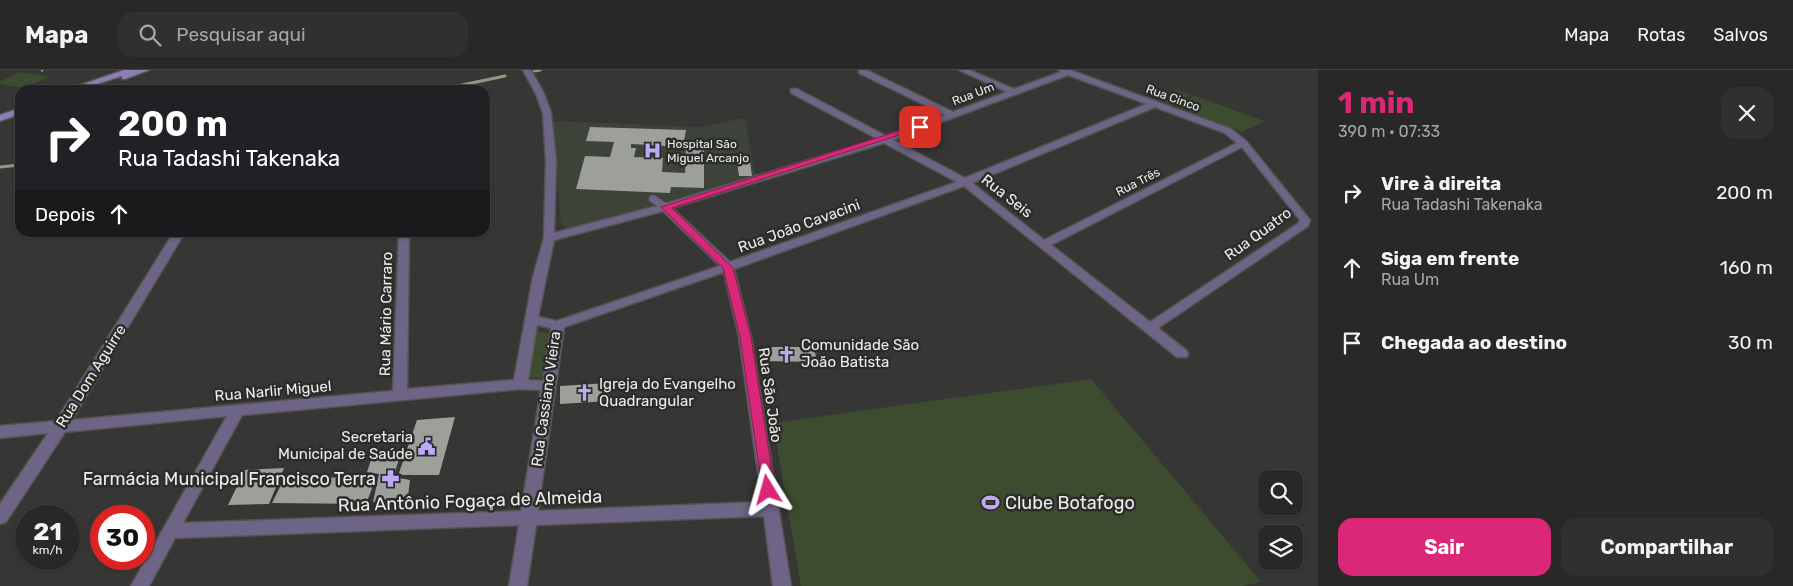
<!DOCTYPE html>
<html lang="pt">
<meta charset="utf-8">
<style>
:root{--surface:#282927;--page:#30312f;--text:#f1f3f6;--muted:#a5a6a7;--line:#444544;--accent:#db2777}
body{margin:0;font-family:Rubik,sans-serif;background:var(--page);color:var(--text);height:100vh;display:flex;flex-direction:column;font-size:19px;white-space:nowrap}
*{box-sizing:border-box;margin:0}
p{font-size:16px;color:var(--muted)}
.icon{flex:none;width:28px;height:28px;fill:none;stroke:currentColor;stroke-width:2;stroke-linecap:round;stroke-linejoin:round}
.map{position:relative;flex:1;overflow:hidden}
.sheet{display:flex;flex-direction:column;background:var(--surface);width:475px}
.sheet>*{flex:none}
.guide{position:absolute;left:15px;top:15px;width:475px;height:152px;border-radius:15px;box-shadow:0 1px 4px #0004,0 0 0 1px var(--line);background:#202124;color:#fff;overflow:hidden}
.controls{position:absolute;left:1258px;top:400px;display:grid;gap:10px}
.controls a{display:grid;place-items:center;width:45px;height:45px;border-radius:10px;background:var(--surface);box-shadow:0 1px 4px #0004,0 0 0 1px var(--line);font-size:25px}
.speed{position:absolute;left:15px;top:435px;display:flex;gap:10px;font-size:25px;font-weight:700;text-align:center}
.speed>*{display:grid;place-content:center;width:65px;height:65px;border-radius:50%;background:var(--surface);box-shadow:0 1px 4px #0004,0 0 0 1px var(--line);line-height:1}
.speed small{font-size:12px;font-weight:400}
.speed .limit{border:8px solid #d22;background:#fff;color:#111}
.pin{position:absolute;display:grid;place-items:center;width:42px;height:42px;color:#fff;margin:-21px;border-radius:10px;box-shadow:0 2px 8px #0006}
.me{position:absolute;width:55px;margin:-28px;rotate:352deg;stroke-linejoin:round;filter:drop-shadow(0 0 4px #0008)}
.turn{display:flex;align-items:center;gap:18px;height:105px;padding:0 20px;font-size:22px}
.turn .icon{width:65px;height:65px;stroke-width:2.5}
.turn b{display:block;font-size:35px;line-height:42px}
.then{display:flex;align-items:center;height:48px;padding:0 20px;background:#0003;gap:10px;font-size:19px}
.round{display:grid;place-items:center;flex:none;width:52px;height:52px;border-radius:15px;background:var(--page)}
.overview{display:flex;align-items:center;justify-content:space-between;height:85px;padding:0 20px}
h1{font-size:30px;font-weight:700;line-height:38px;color:var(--accent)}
.button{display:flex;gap:10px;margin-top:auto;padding:10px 20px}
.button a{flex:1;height:58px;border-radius:15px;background:var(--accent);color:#fff;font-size:20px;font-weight:700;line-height:58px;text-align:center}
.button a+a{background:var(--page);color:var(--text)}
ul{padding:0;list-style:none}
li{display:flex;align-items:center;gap:15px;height:75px;padding:0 20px}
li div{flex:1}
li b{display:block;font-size:19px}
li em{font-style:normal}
header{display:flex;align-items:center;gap:30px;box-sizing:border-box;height:70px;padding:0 25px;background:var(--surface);border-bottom:1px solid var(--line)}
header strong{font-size:24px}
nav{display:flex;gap:28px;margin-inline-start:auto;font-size:18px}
.search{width:350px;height:45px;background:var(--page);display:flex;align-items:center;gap:12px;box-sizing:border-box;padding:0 18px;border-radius:15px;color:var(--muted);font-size:19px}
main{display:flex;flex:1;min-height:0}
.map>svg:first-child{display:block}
</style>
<header>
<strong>Mapa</strong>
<div class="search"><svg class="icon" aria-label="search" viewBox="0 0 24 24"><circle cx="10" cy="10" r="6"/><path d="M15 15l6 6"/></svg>Pesquisar aqui</div>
<nav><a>Mapa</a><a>Rotas</a><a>Salvos</a></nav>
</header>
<main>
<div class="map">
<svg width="1318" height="516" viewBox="0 0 1318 516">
<rect width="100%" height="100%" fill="#363734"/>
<path fill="#3e433a" d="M745,48L755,105L581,157L567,159L561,153L552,51L699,57Z"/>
<g fill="#3d4c2e">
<path d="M20,2L49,7L24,18L0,14V11Z"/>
<path d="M1176,20L1191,25L1171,35L1156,29Z"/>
<path d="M1195,26L1264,51L1242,62L1172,35Z"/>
<path d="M534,260L549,263L545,308L523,307Z"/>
<path d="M1091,309L1261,512L1241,516H801L773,353Z"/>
</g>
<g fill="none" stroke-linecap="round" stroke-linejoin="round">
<g stroke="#8e9a82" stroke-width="3">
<path d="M534,1L540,0"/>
<path d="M438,20L505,6"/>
<path d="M0,97L20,95"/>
</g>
</g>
<g fill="#9d9f9b">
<path d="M590,57L686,60L683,77L631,74V78H636L634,87L663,88L662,102L685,103L686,77L704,78V118L671,117L670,123L576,119L585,86L610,87L614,72L586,71Z"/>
<path d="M736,85H749L752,106H739Z"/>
<path d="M758,277H814L817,292L760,291Z"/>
<path d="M609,313L610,331L560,334V316Z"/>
<path d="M455,347L439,405H403L399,403L417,350Z"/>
<path d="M372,387H400L393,407L410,410L408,426L373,432L379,404L367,402Z"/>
<path d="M284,398L269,434L228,435L245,400Z"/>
<path d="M285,407L376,408L366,434L272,433Z"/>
</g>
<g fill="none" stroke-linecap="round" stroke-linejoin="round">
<defs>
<path id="service" d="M653,129L665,137"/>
<path id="minor" d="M523,0H531L544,24L551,43L556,91L554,163L661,135L878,69L791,23V19H797L886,66L945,45L859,3V0H866L953,42L1007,22L959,0H969L1014,19L1061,2L1059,0H1070L1231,59L1246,71L1310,150L1308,156L1158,258L1187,281L1188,284L1187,287H1177L964,116L734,199L751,267L791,516H773L764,446L536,455L527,516H509L519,455L175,468L149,516H131L227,346L65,362L6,452L0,454V434L48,363L0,368V356L56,351L174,162H185L72,350L393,321L399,162H409L407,319L514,310L533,207L544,168L546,91L543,43L536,24ZM1068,5L1147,34L965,108L893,70ZM1155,37L1225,63L1237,73L1044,170L972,113ZM884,73L957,112L730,192L672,138ZM1242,77L1300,150L1299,153L1150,252L1051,175ZM663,141L720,196L557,251L538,247L554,170ZM724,202L739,267L762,432L538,441L564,257ZM537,255L551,258L543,311L528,310ZM520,319L541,320L521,441L183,453L242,345Z"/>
<g id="secondary">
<path d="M124,0H149L125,9H122V6L78,20H66Z"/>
<path d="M20,38V44L0,51V45Z"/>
</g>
</defs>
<use href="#service" stroke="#535451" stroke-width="9"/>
<use href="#minor" stroke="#535451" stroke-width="3"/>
<use href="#secondary" stroke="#535451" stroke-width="3"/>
<path stroke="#888987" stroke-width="2" stroke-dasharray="2.5 2.5" stroke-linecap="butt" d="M41,0L44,2"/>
<use href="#service" stroke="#6e6586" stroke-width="7"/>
<use href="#minor" fill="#6e6586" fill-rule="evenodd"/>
<use href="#secondary" fill="#8c7eb2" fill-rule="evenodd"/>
</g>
<path fill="#db2777" stroke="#8e194d" d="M917,55L924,57L672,138L733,198L751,267L775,420L773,424L768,426L763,424L740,267L723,198L661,137Z"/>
<defs>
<symbol id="hospital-bare" viewBox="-9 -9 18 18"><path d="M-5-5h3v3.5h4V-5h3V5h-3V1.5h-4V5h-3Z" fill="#bea9f5" stroke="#2c2d2a" stroke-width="2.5" paint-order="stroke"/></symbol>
<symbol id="church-bare" viewBox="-9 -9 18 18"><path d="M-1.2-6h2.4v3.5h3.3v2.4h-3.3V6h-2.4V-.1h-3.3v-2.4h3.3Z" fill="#bea9f5" stroke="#2c2d2a" stroke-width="2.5" paint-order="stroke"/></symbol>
<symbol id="civic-bare" viewBox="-9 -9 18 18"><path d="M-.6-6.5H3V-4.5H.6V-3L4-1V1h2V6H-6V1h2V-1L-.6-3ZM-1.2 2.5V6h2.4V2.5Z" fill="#bea9f5" stroke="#2c2d2a" stroke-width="2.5" paint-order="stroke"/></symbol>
<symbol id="pharmacy-bare" viewBox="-9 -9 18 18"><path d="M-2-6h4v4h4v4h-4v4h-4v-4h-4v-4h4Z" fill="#bea9f5" stroke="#2c2d2a" stroke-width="2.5" paint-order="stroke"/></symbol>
<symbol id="stadium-bare" viewBox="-9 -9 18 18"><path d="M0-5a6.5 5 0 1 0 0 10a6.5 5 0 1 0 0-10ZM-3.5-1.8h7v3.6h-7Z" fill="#bea9f5" stroke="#2c2d2a" stroke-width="2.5" paint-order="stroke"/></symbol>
</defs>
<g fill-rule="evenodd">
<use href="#hospital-bare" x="640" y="68" width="25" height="25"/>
<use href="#church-bare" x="774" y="272" width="25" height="25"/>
<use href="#church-bare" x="572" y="310" width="25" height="25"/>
<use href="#civic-bare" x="414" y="364" width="25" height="25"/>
<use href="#pharmacy-bare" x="378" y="396" width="25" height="25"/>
<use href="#stadium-bare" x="978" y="420" width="25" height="25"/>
</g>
<g text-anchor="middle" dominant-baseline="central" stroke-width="5" stroke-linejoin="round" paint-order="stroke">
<g font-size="12" fill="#ecedeb" stroke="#2c2d2a">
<text transform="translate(973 24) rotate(-21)">Rua Um</text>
<text transform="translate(1173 28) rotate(20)">Rua Cinco</text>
<text transform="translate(1138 112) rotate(-27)">Rua Três</text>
</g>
<g font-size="12" fill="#ecedeb" stroke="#2c2d2a" text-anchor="start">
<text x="667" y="74">Hospital São<tspan x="667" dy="14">Miguel Arcanjo</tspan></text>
</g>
<g font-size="15" fill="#ecedeb" stroke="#2c2d2a">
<text transform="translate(1007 126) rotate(38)">Rua Seis</text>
<text transform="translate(799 156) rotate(-20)">Rua João Cavacini</text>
<text transform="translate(1258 164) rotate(-36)">Rua Quatro</text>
<text transform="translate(386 244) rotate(-89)">Rua Mário Carraro</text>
<text transform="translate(91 306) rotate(-58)">Rua Dom Aguirre</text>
<text transform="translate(273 321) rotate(-5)">Rua Narlir Miguel</text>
<text transform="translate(770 325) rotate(82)">Rua São João</text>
<text transform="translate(546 329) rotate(-82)">Rua Cassiano Vieira</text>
</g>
<g font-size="15" fill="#ecedeb" stroke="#2c2d2a" text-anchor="start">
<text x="801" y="275">Comunidade São<tspan x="801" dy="17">João Batista</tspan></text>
<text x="599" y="314">Igreja do Evangelho<tspan x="599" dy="17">Quadrangular</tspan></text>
<text x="413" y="367" text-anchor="end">Secretaria<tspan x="413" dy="17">Municipal de Saúde</tspan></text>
</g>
<g font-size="18" fill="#ecedeb" stroke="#2c2d2a" text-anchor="end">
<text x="376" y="409">Farmácia Municipal Francisco Terra</text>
<text x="1005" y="433" text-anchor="start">Clube Botafogo</text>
</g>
<g font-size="18" fill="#ecedeb" stroke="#2c2d2a">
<text transform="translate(470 431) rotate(-2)">Rua Antônio Fogaça de Almeida</text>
</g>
</g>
</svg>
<div class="controls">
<a><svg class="icon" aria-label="search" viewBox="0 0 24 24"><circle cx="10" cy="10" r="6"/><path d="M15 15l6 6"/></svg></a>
<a><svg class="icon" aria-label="layers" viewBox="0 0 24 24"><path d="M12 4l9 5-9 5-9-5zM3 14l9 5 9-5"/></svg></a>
</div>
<div class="speed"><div>21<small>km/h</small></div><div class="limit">30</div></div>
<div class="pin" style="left:920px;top:57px;background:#d93025"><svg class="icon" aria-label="arrive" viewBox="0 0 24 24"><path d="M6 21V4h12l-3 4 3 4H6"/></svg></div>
<svg class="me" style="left:768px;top:420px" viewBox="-20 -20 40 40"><path d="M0-17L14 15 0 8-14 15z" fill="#db2777" stroke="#fff" stroke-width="4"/></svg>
<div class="guide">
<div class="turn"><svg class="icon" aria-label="right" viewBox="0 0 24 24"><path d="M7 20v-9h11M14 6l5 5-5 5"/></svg><div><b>200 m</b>Rua Tadashi Takenaka</div></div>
<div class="then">Depois<svg class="icon" aria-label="ahead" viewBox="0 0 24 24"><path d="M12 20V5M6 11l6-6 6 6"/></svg></div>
</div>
</div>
<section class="sheet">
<div class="overview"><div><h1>1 min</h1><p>390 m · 07:33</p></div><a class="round"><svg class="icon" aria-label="close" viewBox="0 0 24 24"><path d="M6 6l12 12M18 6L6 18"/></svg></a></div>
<ul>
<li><svg class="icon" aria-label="right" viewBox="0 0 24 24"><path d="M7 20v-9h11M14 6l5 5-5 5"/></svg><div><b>Vire à direita</b><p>Rua Tadashi Takenaka</p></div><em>200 m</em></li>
<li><svg class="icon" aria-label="ahead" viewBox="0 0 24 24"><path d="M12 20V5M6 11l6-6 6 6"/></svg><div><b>Siga em frente</b><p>Rua Um</p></div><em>160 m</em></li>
<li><svg class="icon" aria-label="arrive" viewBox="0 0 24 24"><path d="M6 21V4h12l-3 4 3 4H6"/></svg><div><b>Chegada ao destino</b></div><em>30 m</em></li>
</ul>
<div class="button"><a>Sair</a><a>Compartilhar</a></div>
</section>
</main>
